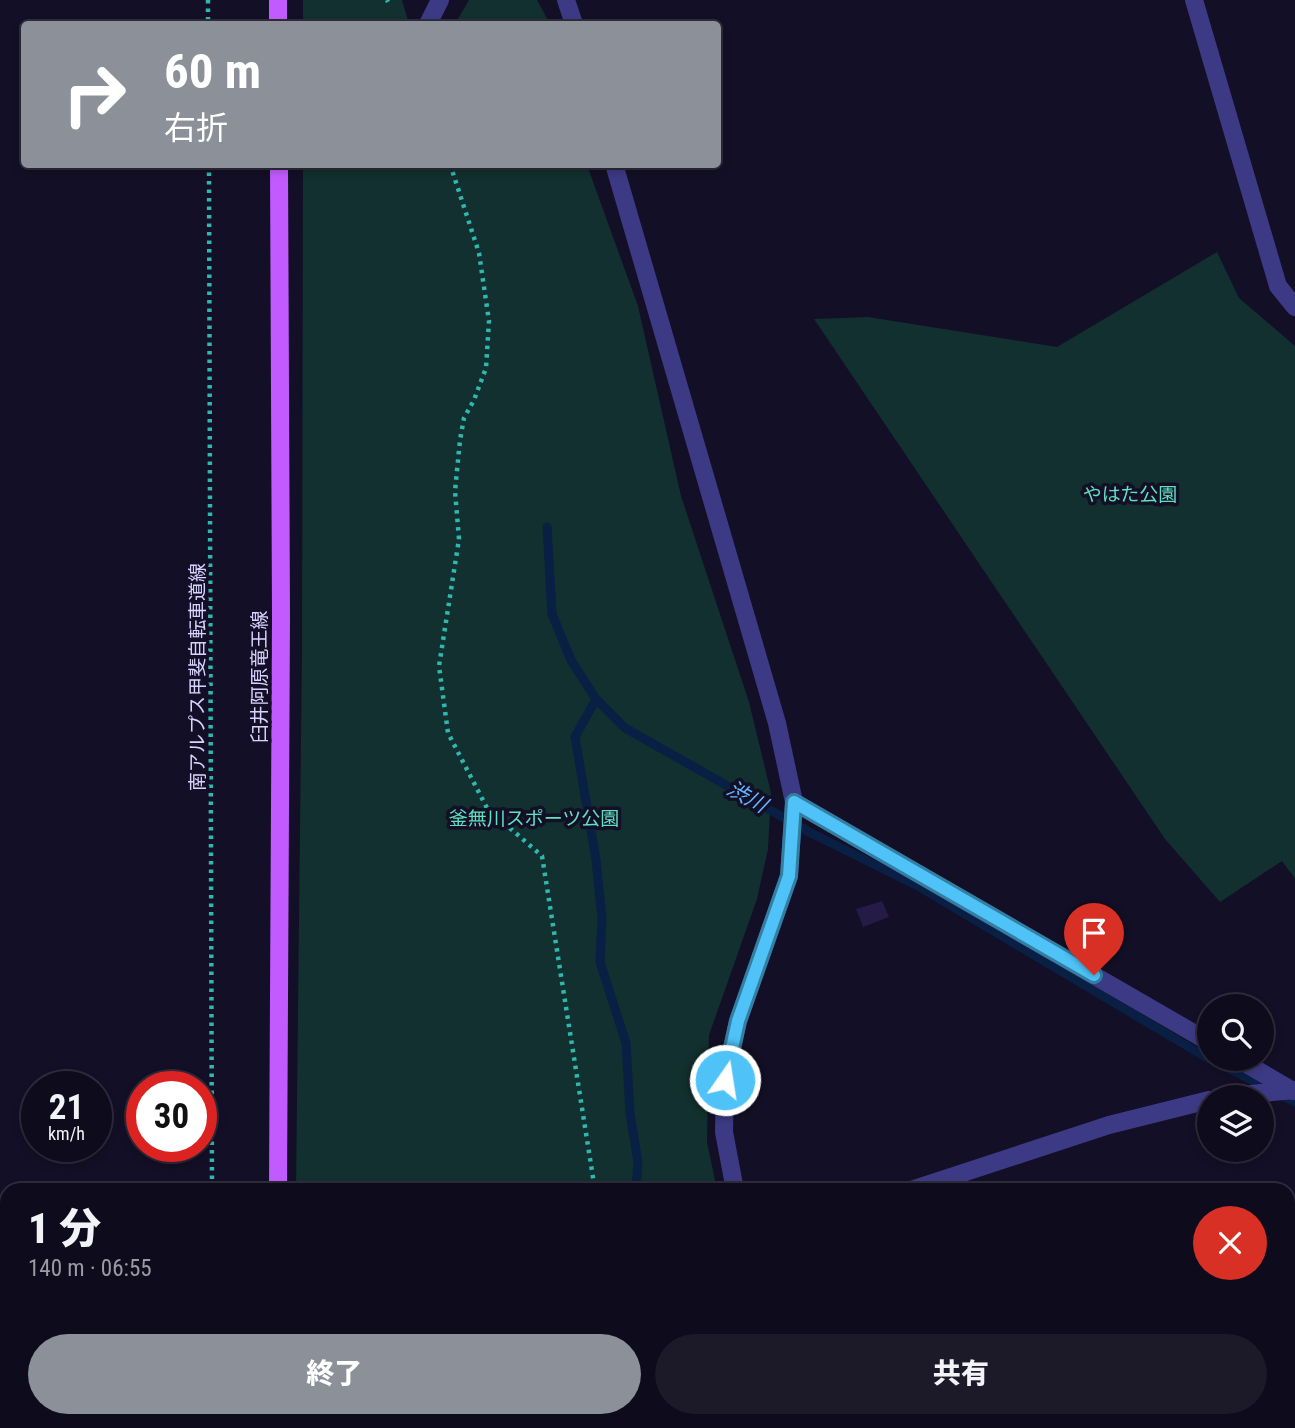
<!DOCTYPE html>
<html lang="ja">
<meta charset="utf-8">
<style>
:root{--surface:#0e0b1c;--page:#1c1929;--text:#f1f3f6;--muted:#9b9ba3;--line:#2e2b3b;--accent:#8c9099}
body{margin:0;font-family:"Roboto Condensed","Noto Sans JP",sans-serif;background:var(--page);color:var(--text);height:100vh;display:flex;flex-direction:column;font-size:26px;white-space:nowrap}
*{box-sizing:border-box;margin:0}
p{font-size:23px;color:var(--muted)}
.icon{flex:none;width:38px;height:38px;fill:none;stroke:currentColor;stroke-width:2;stroke-linecap:round;stroke-linejoin:round}
.map{position:relative;flex:1;overflow:hidden}
.panel{position:absolute;left:0px;top:1183px;width:1295px;height:245px;display:flex;flex-direction:column;background:var(--surface);border-radius:21px 21px 0 0;box-shadow:0 4px 10px #0003,0 0 0 2px var(--line)}
.panel>*{flex:none}
.guide{position:absolute;left:21px;top:21px;width:700px;height:147px;border-radius:7px;box-shadow:0 4px 10px #0003,0 0 0 2px var(--line);background:#8c9099;color:#fff;overflow:hidden}
.tools{position:absolute;left:1197px;top:994px;display:grid;gap:14px}
.tools a{display:grid;place-items:center;width:77px;height:77px;border-radius:50%;background:var(--surface);box-shadow:0 4px 10px #0003,0 0 0 2px var(--line);font-size:35px}
.speed{position:absolute;left:21px;top:1071px;display:flex;gap:14px;font-size:35px;font-weight:700;text-align:center}
.speed>*{display:grid;place-content:center;width:91px;height:91px;border-radius:50%;background:var(--surface);box-shadow:0 4px 10px #0003,0 0 0 2px var(--line);line-height:1}
.speed small{font-size:18px;font-weight:400}
.speed .limit{border:10px solid #d22;background:#fff;color:#111}
.pin{position:absolute;display:grid;place-items:center;width:60px;height:60px;color:#fff;margin:-72px -30px;border-radius:50% 50% 50% 0;rotate:-45deg;box-shadow:0 0 7px #0007}
.pin .icon{rotate:45deg}
.me{position:absolute;width:77px;margin:-38px;rotate:13deg;stroke-linejoin:round;filter:drop-shadow(0 0 5px #0008)}
.turn{display:flex;align-items:center;gap:24px;height:147px;padding:0 28px;font-size:32px}
.turn .icon{width:91px;height:91px;stroke-width:2.5}
.turn b{display:block;font-size:49px;line-height:60px}
.round{display:grid;place-items:center;flex:none;width:74px;height:74px;border-radius:37px;background:var(--page)}
.summary{display:flex;align-items:center;justify-content:space-between;height:119px;padding:0 28px}
h1{font-size:42px;font-weight:800;line-height:52px}
.primary-button{display:flex;gap:14px;margin-top:auto;padding:14px 28px}
.primary-button a{flex:1;height:80px;border-radius:42px;background:var(--accent);color:#fff;font-size:28px;font-weight:800;line-height:80px;text-align:center}
.primary-button a+a{background:var(--page);color:var(--text)}
.map>svg:first-child{display:block}
</style>
<div class="map">
<svg width="1295" height="1428" viewBox="0 0 1295 1428">
<rect width="100%" height="100%" fill="#130f26"/>
<g fill="#12302f">
<path d="M303,0H402L409,24H303Z"/>
<path d="M469,0H537L550,24H455Z"/>
<path d="M303,165H587L638,306L681,496L749,702L771,793L768,849L757,899L709,1035L707,1142L717,1190H296L302,647Z"/>
<path d="M1217,252L1239,298L1295,346V879L1282,861L1220,902L1165,839L814,319L868,317L1057,347Z"/>
<path d="M293,1421H677L679,1428H293Z"/>
</g>
<g fill="none" stroke-linecap="round" stroke-linejoin="round">
<g stroke="#0a1f44" stroke-width="9">
<path d="M547,527L552,614L571,660L596,699L625,728L809,832L916,885L1209,1059"/>
<path d="M596,699L575,737L596,860L602,918L600,962L626,1043L630,1113L638,1162L636,1190"/>
<path d="M1210,1059L1295,1102"/>
<path d="M653,1421L654,1428"/>
</g>
</g>
<path fill="#241b47" d="M882,901L889,917L863,927L856,909Z"/>
<g fill="none" stroke-linecap="round" stroke-linejoin="round">
<g stroke="#2fb8b0" stroke-width="4.5" stroke-dasharray="3.5 5" stroke-linecap="butt">
<path d="M208,0V24"/>
<path d="M387,0L388,2"/>
<path d="M209,164L212,1190"/>
<path d="M450,164L479,253L489,321L486,368L474,400L464,418L460,440L455,491L459,539L439,666L448,733L487,808L542,856L595,1190"/>
<path d="M213,1428V1421"/>
</g>
<g stroke="#3d3a85" stroke-width="18">
<path d="M566,0L574,24"/>
<path d="M1194,0L1278,286L1295,307"/>
<path d="M428,24L440,0"/>
<path d="M614,164L777,723L794,802L789,876L738,1021L725,1080L724,1132L735,1190"/>
<path d="M794,802L1209,1042"/>
<path d="M1238,1059L1293,1091"/>
<path d="M1218,1097L1295,1090"/>
<path d="M911,1190L1109,1125L1209,1100"/>
<path d="M392,1421V1428"/>
<path d="M784,1421L786,1428"/>
</g>
<g stroke="#c25bff" stroke-width="18">
<path d="M278,0V24"/>
<path d="M278,1190L281,616L279,164"/>
<path d="M277,1428V1421"/>
</g>
</g>
<g fill="none" stroke-linecap="round" stroke-linejoin="round">
<defs>
<path id="route" d="M725,1080L738,1021L789,876L794,802L1094,975"/>
</defs>
<use href="#route" stroke="#337fa1" stroke-width="18"/>
<use href="#route" stroke="#4fc3f7" stroke-width="12"/>
</g>
<g text-anchor="middle" dominant-baseline="central" stroke-width="7" stroke-linejoin="round" paint-order="stroke">
<g font-size="19" fill="#5fe0c0" stroke="#130f26">
<text x="1130" y="494">やはた公園</text>
<text x="534" y="818">釜無川スポーツ公園</text>
</g>
<g font-size="19" fill="#d9d4ff" stroke="#130f26">
<text transform="translate(197 677) rotate(-90)">南アルプス甲斐自転車道線</text>
<text transform="translate(259 677) rotate(-90)">臼井阿原竜王線</text>
</g>
<g font-size="21" font-style="italic" fill="#62b6ff" stroke="#130f26">
<text transform="translate(747 797) rotate(29)">渋川</text>
</g>
</g>
</svg>
<div class="tools">
<a><svg class="icon" aria-label="search" viewBox="0 0 24 24"><circle cx="10" cy="10" r="6"/><path d="M15 15l6 6"/></svg></a>
<a><svg class="icon" aria-label="layers" viewBox="0 0 24 24"><path d="M12 4l9 5-9 5-9-5zM3 14l9 5 9-5"/></svg></a>
</div>
<div class="speed"><div>21<small>km/h</small></div><div class="limit">30</div></div>
<div class="pin" style="left:1094px;top:975px;background:#d93025"><svg class="icon" aria-label="arrive" viewBox="0 0 24 24"><path d="M6 21V4h12l-3 4 3 4H6"/></svg></div>
<svg class="me" style="left:725px;top:1080px" viewBox="-20 -20 40 40"><circle r="17" fill="#4fc3f7" stroke="#fff" stroke-width="3"/><path d="M0-11L8 9 0 5-8 9z" fill="#fff"/></svg>
<div class="guide">
<div class="turn"><svg class="icon" aria-label="right" viewBox="0 0 24 24"><path d="M7 20v-9h11M14 6l5 5-5 5"/></svg><div><b>60 m</b>右折</div></div>
</div>
<section class="panel">
<div class="summary"><div><h1>1 分</h1><p>140 m · 06:55</p></div><a class="round" style="background:#d93025;color:#fff"><svg class="icon" aria-label="close" viewBox="0 0 24 24"><path d="M6 6l12 12M18 6L6 18"/></svg></a></div>
<div class="primary-button"><a>終了</a><a>共有</a></div>
</section>
</div>
